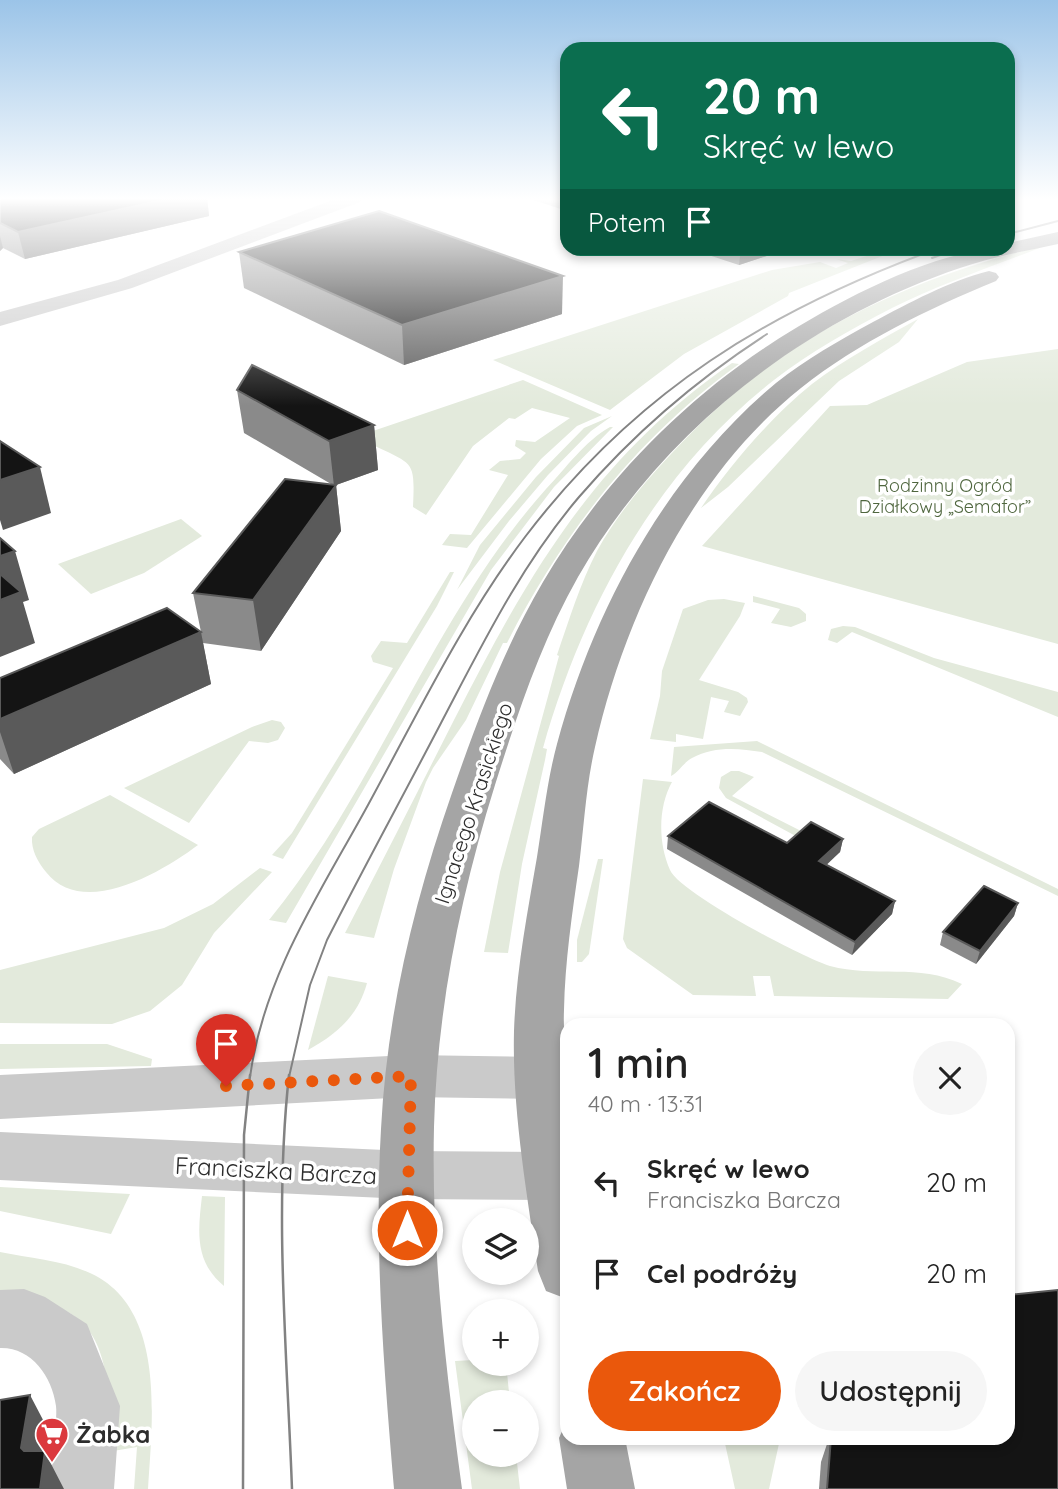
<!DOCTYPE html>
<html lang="pl">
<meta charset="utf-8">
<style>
:root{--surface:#fff;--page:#f6f6f6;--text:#222;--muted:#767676;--accent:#ea580c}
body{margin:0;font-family:Quicksand,sans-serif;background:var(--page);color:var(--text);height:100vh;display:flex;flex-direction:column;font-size:26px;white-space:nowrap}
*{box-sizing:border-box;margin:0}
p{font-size:23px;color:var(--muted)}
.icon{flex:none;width:38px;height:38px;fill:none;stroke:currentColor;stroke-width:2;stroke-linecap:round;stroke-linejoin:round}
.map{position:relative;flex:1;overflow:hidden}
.panel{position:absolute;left:560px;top:1018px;width:455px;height:427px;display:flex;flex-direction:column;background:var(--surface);border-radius:21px;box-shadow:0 4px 10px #0003}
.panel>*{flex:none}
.hud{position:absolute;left:560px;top:42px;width:455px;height:214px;border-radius:21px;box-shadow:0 4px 10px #0003;background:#0b6e4f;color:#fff;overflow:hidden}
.controls{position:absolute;left:462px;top:1208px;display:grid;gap:14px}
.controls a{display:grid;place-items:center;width:77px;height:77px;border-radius:50%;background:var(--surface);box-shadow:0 4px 10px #0003;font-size:35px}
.pin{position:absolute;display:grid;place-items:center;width:60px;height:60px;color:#fff;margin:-72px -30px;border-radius:50% 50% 50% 0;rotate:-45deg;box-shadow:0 0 7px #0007}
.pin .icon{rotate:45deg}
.me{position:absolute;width:77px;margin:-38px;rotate:0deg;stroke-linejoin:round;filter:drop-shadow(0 0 5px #0008)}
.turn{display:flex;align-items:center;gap:24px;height:147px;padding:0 28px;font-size:32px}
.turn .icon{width:91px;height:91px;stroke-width:2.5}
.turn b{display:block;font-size:49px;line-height:60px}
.then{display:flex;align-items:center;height:66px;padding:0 28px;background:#0003;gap:14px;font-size:26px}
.round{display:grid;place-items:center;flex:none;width:74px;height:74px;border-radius:37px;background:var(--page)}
.overview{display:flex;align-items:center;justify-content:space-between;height:119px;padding:0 28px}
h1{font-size:42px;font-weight:600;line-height:52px}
.button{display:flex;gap:14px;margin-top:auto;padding:14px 28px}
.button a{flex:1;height:80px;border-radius:42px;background:var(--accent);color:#fff;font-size:28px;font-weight:600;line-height:80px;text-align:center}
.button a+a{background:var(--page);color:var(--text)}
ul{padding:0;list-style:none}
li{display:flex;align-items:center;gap:21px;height:91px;padding:0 28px}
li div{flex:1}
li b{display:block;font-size:26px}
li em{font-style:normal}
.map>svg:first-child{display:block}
</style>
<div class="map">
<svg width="1058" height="1489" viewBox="0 0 1058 1489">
<rect width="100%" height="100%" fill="#fff"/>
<g fill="#e3eadc">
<path d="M1050,244C997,265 942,283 892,308C851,329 810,352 774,380C656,472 583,607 543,748L547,749L545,760L522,864L508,953L484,952L500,872L559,656L557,655C569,620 580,584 597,551C616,516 644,483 671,454C778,338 899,281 1050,244Z"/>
<path d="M889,249H900L789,293L788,296L684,354L610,410L493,360L772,270L820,262L836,268L848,263L836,259L851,261Z"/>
<path d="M918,319L899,342L839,381L728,487L701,508C730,465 772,416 812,384C845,359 882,339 918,319Z"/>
<path d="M1058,349V644L702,546L830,406L867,405L967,362Z"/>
<path d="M732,363L739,364C638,437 563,532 507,643H503L466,720L433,768L426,782L394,869L374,938L345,933C382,862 418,791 454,720C528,575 594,458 732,363Z"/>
<path d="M523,380L602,415L577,426L541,459L467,548L442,545L450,534L471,535L508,475L489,470L500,461L520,459L526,453L515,446L516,440L535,442L570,418L532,408L515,419L509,418L473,446L426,515L413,507C415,460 414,465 373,445L370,432Z"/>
<path d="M612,416L591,431L548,475L509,521L457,590L480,545L536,477L584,428Z"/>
<path d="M610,427H613L554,487L491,570L286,923L269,920C377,788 431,618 546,489C566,468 585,441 610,427Z"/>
<path d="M181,519L202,536L144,573L91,594L58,564Z"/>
<path d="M450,572H454L437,606L283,859L272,855L292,833L393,668L373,662L371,656L381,641L407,643Z"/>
<path d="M753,596L799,608L806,614V621L791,627L771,623L780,609L753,602Z"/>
<path d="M724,599L745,603L740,616L699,680L738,692L747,698L748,702L740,716L724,712L729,701L711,697L703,739L676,734V742L650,739L660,696L662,671L683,609L708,600Z"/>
<path d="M843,626L855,627L934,658L1058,692V717L852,632L837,643L828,640L831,629Z"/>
<path d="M272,720L281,722L285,728L278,740L268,743L249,741L189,823L124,788L252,727Z"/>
<path d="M757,741L1058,889V896L762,752C738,748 714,746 692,758C683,763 679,772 671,776L674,747Z"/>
<path d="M739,771L754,777L732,796L809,835L803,840L726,798L719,788L721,777L731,771Z"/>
<path d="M643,779L672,782C658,807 658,843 670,870C680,893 803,958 830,966C874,978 919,963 962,984L948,999L774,996L770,976H753L756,996L693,995L627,948L623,939Z"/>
<path d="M110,795L198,845C162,872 83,919 46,872C38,862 31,850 32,837L39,829Z"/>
<path d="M598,859H603L589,954L582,962H577V940Z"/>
<path d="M260,868L272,872L214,933L182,985L150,1011L112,1024L0,1023V970L164,928L213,904Z"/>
<path d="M328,976L367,983C358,1016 337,1034 308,1050Z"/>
<path d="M0,1044H107L152,1059L151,1066L0,1069Z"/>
<path d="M0,1187L130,1194L111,1234L0,1211Z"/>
<path d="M202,1196L225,1197L224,1286C194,1261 198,1231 202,1196Z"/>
<path d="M0,1252C29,1258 62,1260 90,1273C167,1308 152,1421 148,1489H134L137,1447L107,1452C109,1396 116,1318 43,1303C29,1300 14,1299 0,1297Z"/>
<path d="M474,1360V1363H506L510,1402H474V1454H516L520,1489H472L455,1361Z"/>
<path d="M724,1439H780L769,1489H735Z"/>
</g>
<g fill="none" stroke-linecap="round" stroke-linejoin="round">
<g fill="#cacaca" fill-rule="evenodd">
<path d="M338,198H363L360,202L132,288L0,326V312L118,280Z"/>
<path d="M410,1055L541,1057L559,1063L567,1078L559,1093L541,1099L410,1097L0,1119V1075Z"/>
<path d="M0,1132L406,1151L552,1152L567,1157V1195L552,1200L406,1199L0,1180Z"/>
<path d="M24,1289L45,1297L87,1324L120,1406L114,1489H46C49,1469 58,1423 56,1406C52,1376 31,1347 0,1348V1290Z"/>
</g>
<g fill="#a5a5a5" fill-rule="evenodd">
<path d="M1058,232V244C1025,251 992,257 960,268C803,321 661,432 578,577C541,642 517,715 495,785C460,897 437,1010 434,1127C431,1248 446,1369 462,1489H394C384,1369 374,1249 381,1129C387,1013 414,902 452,793C477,721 504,648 543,582C598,488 678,405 769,345C830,305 934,248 1008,248V243Z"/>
<path d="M989,271L996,273L999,277L996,281C928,309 859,342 801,388C693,474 625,614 595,747C586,786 584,826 579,866C572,914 565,962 564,1010C563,1034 566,1058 567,1082C570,1154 567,1227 567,1299L546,1291L538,1271C527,1192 512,1111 514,1031C516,972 527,915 537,857C543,820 547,781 557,744C594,608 666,475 776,383C806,359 840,340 873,322C909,303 949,281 989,271Z"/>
<path d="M567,1420V1438H625L635,1489H567L559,1438Z"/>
</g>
<g stroke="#828282" stroke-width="2">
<path d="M1008,234L1058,221"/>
<path d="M932,258L960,248"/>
<path d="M250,1077C264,975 320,893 368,805C417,715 463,619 525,537C636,391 769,310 939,248"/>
<path d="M289,1077L310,985L327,940C364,867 403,796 441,723C482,645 521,565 579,497C634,433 696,380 767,334"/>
</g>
<g stroke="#828282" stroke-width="2.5">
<path d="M289,1075C274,1212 287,1352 292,1489"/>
<path d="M243,1489L244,1135L250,1075"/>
</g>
</g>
<g fill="#8a8a8a">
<path d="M0,198H207L209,216L25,259L3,248L0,251Z"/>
<path d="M527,198H567V211Z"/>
<path d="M687,248H817L796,255L782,251L739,265Z"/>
<path d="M239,252L562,314L404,365L244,288Z"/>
<path d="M237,390L374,425L378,470L336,485L341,531L261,651L203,643L211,684L14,774L0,759V678L201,632L193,593L331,484L244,433Z"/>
<path d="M668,836L787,843L843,839L840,852L826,864L895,901L892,914L852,955L667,849Z"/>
<path d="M1018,903L1014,916L976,964L940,945L943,932Z"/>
<path d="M829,1438H1008L1058,1489H819L821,1462Z"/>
</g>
<g fill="#5a5a5a">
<path d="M172,198H207L209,216L25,259L18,232Z"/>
<path d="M0,236L3,248L0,251Z"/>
<path d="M741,248H782V251L739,265Z"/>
<path d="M797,248H817L796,255Z"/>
<path d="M563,276L562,314L404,365L402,325Z"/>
<path d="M374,425L378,470L336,485L341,531L261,651L253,600L334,486L329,441Z"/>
<path d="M40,467L51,513L3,530L0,520V480Z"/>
<path d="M15,551L29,600L23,602L35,643L0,657V556Z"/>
<path d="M201,632L211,684L14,774L0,732V719Z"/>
<path d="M843,839L840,852L817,874L819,861Z"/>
<path d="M895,901L892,914L852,955L855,942Z"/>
<path d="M1018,903L1014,916L976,964L980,951Z"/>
<path d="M30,1395L52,1437L48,1458L64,1489H40L21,1448Z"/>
</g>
<g fill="#141414" stroke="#5a5a5a" stroke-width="2">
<path d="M0,198H172L18,232L0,223Z"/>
<path d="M379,211L563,276L402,325L239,252Z"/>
<path d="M252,365L374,425L329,441L237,390Z"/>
<path d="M0,441L40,467L0,480Z"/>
<path d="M285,479L336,485L253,600L193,593Z"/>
<path d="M0,538L15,551L0,556Z"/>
<path d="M0,574L21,592L0,600Z"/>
<path d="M167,608L201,632L0,719V678Z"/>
<path d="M709,802L787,843L811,822L843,839L819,861L895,901L855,942L668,836Z"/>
<path d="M984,886L1018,903L980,951L943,932Z"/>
<path d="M1058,1290V1489H827L831,1438H1008V1295Z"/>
<path d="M30,1395L21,1448L24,1451H45L40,1489H0V1400Z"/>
</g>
<linearGradient id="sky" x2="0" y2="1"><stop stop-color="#9bc4e8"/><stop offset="0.49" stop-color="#fff"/><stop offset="1" stop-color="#fff" stop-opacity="0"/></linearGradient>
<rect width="1058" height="406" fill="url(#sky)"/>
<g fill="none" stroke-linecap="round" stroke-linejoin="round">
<path stroke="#ea580c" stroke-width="12" stroke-dasharray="0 21.6" d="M226,1086L411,1076L407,1230"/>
</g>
<defs>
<symbol id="supermarket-pin" viewBox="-11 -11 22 30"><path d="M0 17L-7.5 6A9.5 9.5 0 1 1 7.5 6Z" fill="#db393e" stroke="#fff"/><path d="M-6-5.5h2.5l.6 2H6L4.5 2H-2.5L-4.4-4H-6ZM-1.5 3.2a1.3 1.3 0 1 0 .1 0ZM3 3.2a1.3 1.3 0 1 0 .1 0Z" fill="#fff"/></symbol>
</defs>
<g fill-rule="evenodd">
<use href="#supermarket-pin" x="33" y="1415" width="38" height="52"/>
</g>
<g text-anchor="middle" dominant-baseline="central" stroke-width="7" stroke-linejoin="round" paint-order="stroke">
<g font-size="18" fill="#4f663e" stroke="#fff">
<text x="945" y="485">Rodzinny Ogród<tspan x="945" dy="21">Działkowy „Semafor”</tspan></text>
</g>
<g font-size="21" fill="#2d2d2d" stroke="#fff">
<text transform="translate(473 803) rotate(-72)">Ignacego Krasickiego</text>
</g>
<g font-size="24" fill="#2d2d2d" stroke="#fff">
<text transform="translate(276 1170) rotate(3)">Franciszka Barcza</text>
</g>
<g font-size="24" font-weight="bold" fill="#2d2d2d" stroke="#fff" text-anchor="start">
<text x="76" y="1434">Żabka</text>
</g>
</g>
</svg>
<div class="controls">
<a><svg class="icon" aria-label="layers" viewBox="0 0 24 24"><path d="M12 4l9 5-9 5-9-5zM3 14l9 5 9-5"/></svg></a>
<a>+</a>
<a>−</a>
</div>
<div class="pin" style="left:226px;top:1086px;background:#d93025"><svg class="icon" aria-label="arrive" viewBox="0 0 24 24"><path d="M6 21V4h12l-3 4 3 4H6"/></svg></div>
<svg class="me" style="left:407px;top:1230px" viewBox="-20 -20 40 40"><circle r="17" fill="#ea580c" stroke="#fff" stroke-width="3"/><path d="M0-11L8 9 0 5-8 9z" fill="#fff"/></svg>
<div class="hud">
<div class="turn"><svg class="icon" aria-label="left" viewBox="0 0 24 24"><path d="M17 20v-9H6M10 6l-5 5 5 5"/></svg><div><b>20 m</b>Skręć w lewo</div></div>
<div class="then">Potem<svg class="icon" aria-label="arrive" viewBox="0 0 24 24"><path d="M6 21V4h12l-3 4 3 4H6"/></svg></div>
</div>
<section class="panel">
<div class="overview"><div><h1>1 min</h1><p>40 m · 13:31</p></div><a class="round"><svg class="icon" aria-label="close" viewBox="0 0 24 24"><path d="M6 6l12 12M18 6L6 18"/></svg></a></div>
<ul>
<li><svg class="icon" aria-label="left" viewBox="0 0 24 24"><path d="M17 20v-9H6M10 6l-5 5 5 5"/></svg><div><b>Skręć w lewo</b><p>Franciszka Barcza</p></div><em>20 m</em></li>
<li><svg class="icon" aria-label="arrive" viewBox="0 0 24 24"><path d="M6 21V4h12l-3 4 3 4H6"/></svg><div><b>Cel podróży</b></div><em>20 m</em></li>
</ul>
<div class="button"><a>Zakończ</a><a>Udostępnij</a></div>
</section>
</div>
